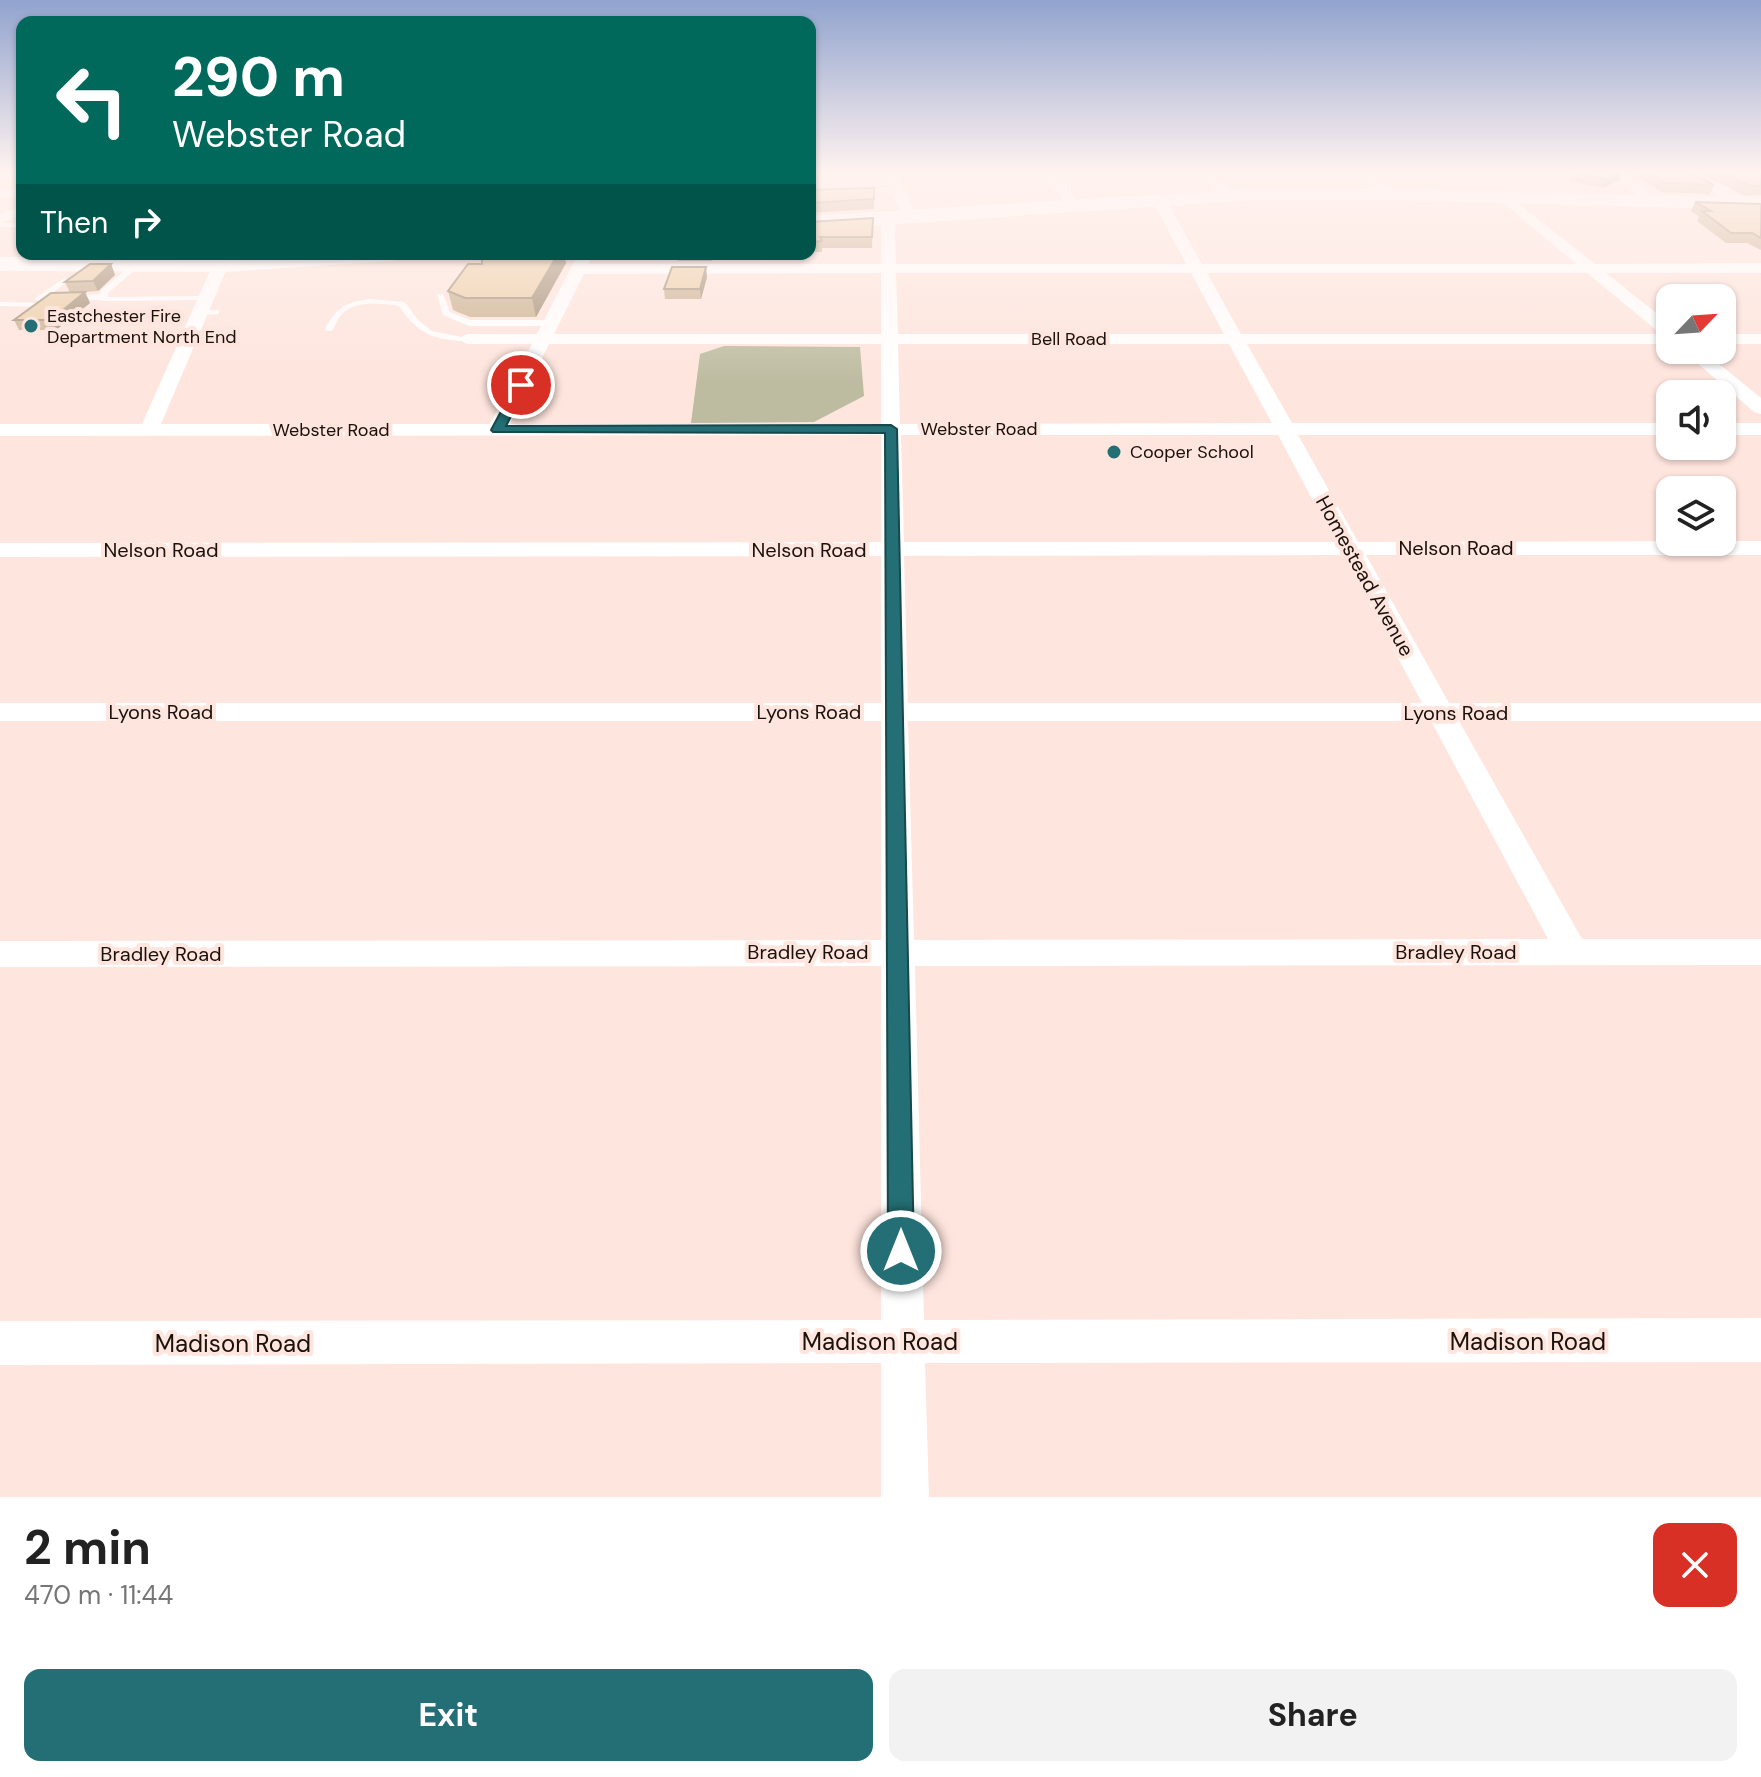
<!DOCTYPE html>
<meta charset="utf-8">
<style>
:root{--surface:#fff;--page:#f2f2f2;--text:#222;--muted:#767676;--accent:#246f75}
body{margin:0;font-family:"DM Sans",sans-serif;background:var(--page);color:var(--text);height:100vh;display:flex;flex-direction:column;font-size:30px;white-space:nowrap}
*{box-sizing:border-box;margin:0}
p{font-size:26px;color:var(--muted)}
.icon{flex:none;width:44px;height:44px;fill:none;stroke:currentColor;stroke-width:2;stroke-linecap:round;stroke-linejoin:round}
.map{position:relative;height:1497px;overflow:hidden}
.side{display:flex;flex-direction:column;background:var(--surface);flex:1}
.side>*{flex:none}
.top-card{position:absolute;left:16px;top:16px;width:800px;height:244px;border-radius:16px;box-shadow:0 2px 6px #0004;background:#00695c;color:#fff;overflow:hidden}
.needle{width:52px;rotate:65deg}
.tools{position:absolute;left:1656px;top:284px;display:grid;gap:16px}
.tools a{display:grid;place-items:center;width:80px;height:80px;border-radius:16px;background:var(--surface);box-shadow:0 2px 6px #0004;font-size:40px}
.pin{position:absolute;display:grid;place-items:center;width:68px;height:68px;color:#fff;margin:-34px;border:4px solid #fff;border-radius:50%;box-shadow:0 2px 8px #0007}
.me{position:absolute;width:88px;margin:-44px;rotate:0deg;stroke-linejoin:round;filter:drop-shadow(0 0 6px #0008)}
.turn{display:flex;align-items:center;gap:28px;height:168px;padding:0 24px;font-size:36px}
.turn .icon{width:104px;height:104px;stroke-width:2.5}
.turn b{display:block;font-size:56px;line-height:68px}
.then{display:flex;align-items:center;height:76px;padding:0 24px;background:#0003;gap:16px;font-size:30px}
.round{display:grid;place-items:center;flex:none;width:84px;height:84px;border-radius:16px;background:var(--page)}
.overview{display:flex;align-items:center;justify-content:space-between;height:136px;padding:0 24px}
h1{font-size:48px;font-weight:700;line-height:60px}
.button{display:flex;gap:16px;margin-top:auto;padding:16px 24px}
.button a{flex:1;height:92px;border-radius:16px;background:var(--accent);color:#fff;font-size:32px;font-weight:700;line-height:92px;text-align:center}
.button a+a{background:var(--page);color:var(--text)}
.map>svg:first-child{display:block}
</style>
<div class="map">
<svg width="1761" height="1497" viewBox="0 0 1761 1497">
<rect width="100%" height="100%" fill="#fee5dd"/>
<path fill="#bdbca0" d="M724,346L860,347L864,396L814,422L691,423L700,354Z"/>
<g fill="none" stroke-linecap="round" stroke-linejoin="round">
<g fill="#fff" fill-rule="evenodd">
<path d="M898,187L900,190L858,193L855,191Z"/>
<rect x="0" y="223" width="22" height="4"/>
<path d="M220,254H228L225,258L227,261L239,254H249L225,267L217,258Z"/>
<path d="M447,254H455V257L448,259Z"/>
<path d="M134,263L141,265L108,293V297L206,296L210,298L206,300L104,301C95,298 52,301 38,301L34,299L64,278L68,280L67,282L47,297L100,294L101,290Z"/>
<path d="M437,294H443L450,312L470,320H554L558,323L554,326H469L443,315Z"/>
<path d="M369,299L405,302L418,320L432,331L471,339C465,342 460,341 452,340C427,338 413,327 399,306C383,303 355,300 342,314C338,318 335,326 332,331H326L325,329C337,307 344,303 369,299Z"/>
<path d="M0,302L48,303L52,305L48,307L0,306Z"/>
<path d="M216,310H219V314L199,315L195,313L199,311Z"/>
</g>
<g fill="#fff" fill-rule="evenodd">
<path d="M885,172H897L914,211L895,225L896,264H1186L1152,200L1159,196L1166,200L1202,264H1576L1501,201L1499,198L1506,194L1595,264L1761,263V273H1606L1670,324V344H1247L1292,423H1670V435H1298L1358,542L1761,541V555H1366L1449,703H1761V721H1459L1582,939H1761V965L915,966L924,1320L1761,1318V1362L925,1363L929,1497H881V1363L0,1365V1321L881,1320V966L0,967V941L881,940V721H0V703H881V556L0,557V543L881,542V435L0,436V424H142L210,271L225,260L233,265L225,273L161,424H490L532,344H467L458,339L467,334H537L578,254H594L588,264H881V223L900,210ZM881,273V334H554L584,274ZM896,273H1191L1224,334H898ZM1207,273H1587L1661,334H1241ZM549,344H881V424H510ZM898,344H1229L1272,423L900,424ZM901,435H1278L1335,542H904ZM1343,555L1422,703H908L904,556ZM908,721H1431L1548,939L914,940Z"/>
<path d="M1042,172H1055L1081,205L1079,208H1069Z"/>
<path d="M1198,172H1212L1236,195L1224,198Z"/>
<path d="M1353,172H1368L1397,194L1385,197Z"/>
<path d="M1623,172H1636L1634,177L1655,199V205H1645L1621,177Z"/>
<path d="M1670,172C1698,172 1729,184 1750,204L1738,207L1707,188Z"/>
<rect x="0" y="189" width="22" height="8"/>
<path d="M22,206V215L0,223V214Z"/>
<rect x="1722" y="334" width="39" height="10"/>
<path d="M1682,350H1702L1761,398V414L1754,412Z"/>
<rect x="1722" y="423" width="39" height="12"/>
</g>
<g fill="#fff" fill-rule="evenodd">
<path d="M1255,188H1390L1761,198V210L1390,200H1255L810,230V216Z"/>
<path d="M284,254H405L401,259L393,261L225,272L0,271V257L225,258Z"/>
</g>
</g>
<g fill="#cbb190">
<path d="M1566,172H1622L1619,180L1603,188L1569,181L1572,174Z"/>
<path d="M1637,172H1690L1714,185L1710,194L1662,192L1638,177Z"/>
<path d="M1694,172H1761V195H1744L1703,174Z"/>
<path d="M874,188V209L810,213V190Z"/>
<path d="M1695,202L1761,204V250L1747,243H1726L1697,221L1699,216L1691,211Z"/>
<path d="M873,218L872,248H822V252H810V222Z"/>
<path d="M677,254H740L738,258H712V261H678Z"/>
<path d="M566,263L536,317H470L453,310L448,291Z"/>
<path d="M111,264L115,275L98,291L70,293L65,282Z"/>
<path d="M707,277L701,299H665L664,289Z"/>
<path d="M85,292L90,303L56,330H19L14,320Z"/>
</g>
<g fill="#a59075">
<path d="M1620,172H1622L1619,180L1603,188L1607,180Z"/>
<path d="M558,254H564L566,263L536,317L532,298Z"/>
<path d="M111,264L115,275L98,291L93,281Z"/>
<path d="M706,267L707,277L701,299L700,289Z"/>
<path d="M85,292L90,303L56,330L51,320Z"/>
</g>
<g fill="#eccea7" stroke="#a59075" stroke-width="2">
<path d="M1573,172H1620L1607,180Z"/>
<path d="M1648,172H1690L1714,185L1666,183Z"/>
<path d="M1721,172H1761V186L1748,185Z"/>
<path d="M874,188V199L810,203V190Z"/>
<path d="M1695,202L1761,204V238L1752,233H1731L1702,211H1711Z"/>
<path d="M873,218L872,237H820L822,241L810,242V222Z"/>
<path d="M482,254H558L532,298H465L448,291L468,264H482Z"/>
<path d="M90,264H111L93,281L65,282Z"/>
<path d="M672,267H706L700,289H664Z"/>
<path d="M85,292L51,320H14L51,293Z"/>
</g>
<linearGradient id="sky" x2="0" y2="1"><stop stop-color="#91a3ce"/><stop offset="0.45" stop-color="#fff3f0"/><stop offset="1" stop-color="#fff3f0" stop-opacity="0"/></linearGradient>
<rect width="1761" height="382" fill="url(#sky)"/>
<path fill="#246f75" stroke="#17484c" stroke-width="2" d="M521,381L527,385L506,426L891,425L897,429L914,1251L910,1261L901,1265L892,1261L888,1251L885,433L493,432L491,430L515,385Z"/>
<g fill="#246f75" stroke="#fee5dd" stroke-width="3">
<circle cx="31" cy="326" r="8"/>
<circle cx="1114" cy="452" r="8"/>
</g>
<g text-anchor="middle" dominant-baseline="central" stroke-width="8" stroke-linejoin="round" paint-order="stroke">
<g font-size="18" fill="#1a100c" stroke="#fee5dd" text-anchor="start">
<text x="47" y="316">Eastchester Fire<tspan x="47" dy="21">Department North End</tspan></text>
<text x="1130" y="452">Cooper School</text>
</g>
<g font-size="18" fill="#1a100c" stroke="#fee5dd">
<text x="1069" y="339">Bell Road</text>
<text x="979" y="429">Webster Road</text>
<text x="331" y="430">Webster Road</text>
</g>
<g font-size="20" fill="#1a100c" stroke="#fee5dd">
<text x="1456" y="548">Nelson Road</text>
<text x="161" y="550">Nelson Road</text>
<text x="809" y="550">Nelson Road</text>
<text transform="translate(1365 576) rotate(61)">Homestead Avenue</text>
<text x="161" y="712">Lyons Road</text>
<text x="809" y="712">Lyons Road</text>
<text x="1456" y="713">Lyons Road</text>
<text x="808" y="952">Bradley Road</text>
<text x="1456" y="952">Bradley Road</text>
<text x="161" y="954">Bradley Road</text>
</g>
<g font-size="24" fill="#1a100c" stroke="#fee5dd">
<text x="880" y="1341">Madison Road</text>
<text x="1528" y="1341">Madison Road</text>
<text x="233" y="1343">Madison Road</text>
</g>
</g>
</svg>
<div class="tools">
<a><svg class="needle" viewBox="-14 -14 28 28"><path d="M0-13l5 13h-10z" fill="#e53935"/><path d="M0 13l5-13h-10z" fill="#767676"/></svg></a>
<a><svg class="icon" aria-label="sound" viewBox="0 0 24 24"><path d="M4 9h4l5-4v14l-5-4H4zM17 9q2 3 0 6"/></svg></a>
<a><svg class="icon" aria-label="layers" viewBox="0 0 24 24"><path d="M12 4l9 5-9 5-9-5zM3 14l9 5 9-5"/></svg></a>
</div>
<div class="pin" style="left:521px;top:385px;background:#d93025"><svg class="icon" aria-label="arrive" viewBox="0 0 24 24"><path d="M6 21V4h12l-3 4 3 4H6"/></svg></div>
<svg class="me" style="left:901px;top:1251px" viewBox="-20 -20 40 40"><circle r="17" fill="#246f75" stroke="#fff" stroke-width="3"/><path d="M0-11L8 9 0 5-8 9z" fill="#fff"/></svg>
<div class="top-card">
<div class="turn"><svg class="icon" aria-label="left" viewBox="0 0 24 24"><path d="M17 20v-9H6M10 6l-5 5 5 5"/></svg><div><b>290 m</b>Webster Road</div></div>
<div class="then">Then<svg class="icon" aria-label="right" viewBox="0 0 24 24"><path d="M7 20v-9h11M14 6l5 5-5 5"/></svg></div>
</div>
</div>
<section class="side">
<div class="overview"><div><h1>2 min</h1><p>470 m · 11:44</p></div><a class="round" style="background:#d93025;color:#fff"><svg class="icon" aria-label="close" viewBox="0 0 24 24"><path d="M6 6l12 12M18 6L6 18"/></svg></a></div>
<div class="button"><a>Exit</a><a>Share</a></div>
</section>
